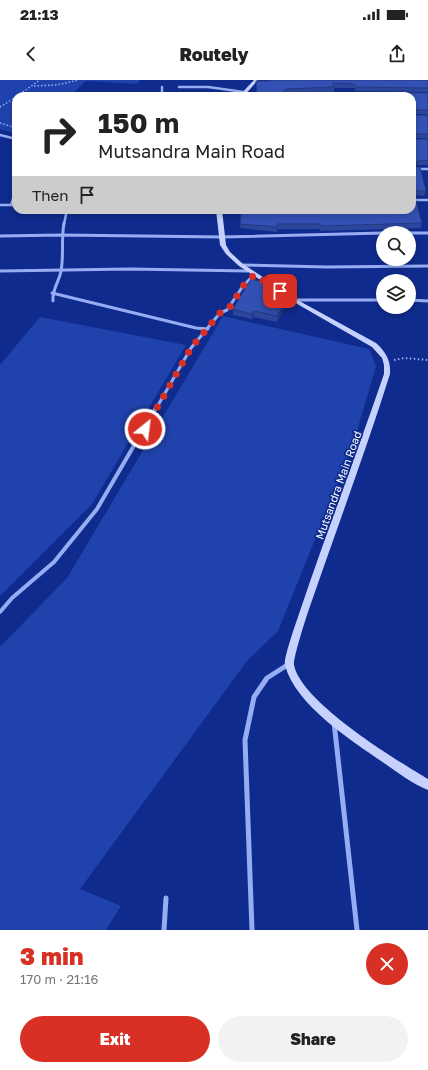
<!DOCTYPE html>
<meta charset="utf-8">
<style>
:root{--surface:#fff;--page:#f2f2f2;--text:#222;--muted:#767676;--accent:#d93025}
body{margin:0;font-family:"Golos Text",sans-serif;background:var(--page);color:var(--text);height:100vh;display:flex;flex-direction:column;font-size:15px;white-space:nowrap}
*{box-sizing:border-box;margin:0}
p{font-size:13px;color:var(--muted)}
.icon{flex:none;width:22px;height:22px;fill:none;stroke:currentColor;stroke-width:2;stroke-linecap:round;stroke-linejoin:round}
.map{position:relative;height:850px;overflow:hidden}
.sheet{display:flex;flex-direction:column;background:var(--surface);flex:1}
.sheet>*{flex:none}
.hud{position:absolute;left:12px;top:12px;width:404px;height:122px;border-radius:12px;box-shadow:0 2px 6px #0003;background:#fff;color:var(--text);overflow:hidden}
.fabs{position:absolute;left:376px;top:146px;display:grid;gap:8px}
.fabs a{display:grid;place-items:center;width:40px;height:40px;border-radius:50%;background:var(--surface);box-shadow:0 2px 6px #0003;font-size:20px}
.pin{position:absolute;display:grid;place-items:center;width:34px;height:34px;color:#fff;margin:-17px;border-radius:8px;box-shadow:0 2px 6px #0006}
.me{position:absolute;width:44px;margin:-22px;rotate:29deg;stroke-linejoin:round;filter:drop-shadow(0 0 3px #0008)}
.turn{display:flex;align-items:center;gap:14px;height:84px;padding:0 20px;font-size:18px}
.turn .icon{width:52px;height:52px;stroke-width:2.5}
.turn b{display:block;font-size:28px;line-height:34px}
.then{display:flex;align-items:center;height:38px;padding:0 20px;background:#0003;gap:8px;font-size:15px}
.round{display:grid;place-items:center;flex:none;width:42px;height:42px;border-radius:21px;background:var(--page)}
.overview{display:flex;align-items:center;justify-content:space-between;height:68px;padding:0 20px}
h1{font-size:24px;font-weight:800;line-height:30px;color:var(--accent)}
.button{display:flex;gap:8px;margin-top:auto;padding:8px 20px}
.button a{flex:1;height:46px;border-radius:24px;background:var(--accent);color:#fff;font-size:16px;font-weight:800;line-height:46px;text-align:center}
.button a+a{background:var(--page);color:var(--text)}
.status{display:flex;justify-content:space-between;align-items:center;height:28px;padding:0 20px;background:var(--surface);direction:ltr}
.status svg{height:11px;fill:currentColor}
header{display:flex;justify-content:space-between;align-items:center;height:52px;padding:0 20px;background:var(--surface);font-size:18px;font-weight:800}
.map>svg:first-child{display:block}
</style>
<div class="status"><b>21:13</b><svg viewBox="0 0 49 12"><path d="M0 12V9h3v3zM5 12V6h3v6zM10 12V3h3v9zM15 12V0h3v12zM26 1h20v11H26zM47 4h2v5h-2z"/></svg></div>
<header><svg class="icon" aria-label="back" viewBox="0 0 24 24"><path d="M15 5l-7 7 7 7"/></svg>Routely<svg class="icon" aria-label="share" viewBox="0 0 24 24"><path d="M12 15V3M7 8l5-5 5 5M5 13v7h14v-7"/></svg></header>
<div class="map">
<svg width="428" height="850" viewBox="0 0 428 850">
<rect width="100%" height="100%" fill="#0f2b8d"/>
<g fill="#2042ad">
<path d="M0,0H140L137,4L86,1L70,16H16V54L0,49Z"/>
<path d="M223,236L369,269L376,286L352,368L278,551L247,581L80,809L121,826L106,850H0V567L67,498Z"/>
<path d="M40,237L186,265L92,424L0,516V285Z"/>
</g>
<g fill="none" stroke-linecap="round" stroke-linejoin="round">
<g stroke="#97adf3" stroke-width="1.5" stroke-dasharray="1.5 2" stroke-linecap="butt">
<path d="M34,6L56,5L79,0"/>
<path d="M17,16L40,0"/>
<path d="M0,27L16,17"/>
<path d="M0,43L16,48"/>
</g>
<path stroke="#97adf3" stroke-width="2" stroke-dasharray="1.5 2.5" stroke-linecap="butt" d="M394,280L404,278L428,280"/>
<g stroke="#97adf3" stroke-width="2.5">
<path d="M162,7V16"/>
<path d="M179,7H208L244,12"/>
<path d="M330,15L361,14"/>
<path d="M0,55L16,59"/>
<path d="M412,89H428"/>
<path d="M412,120H428"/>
<path d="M0,125H16"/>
<path d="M11,125L16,110"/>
<path d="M64,144L67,130"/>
</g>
<g stroke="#97adf3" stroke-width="3">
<path d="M409,153H428"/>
<path d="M0,156L62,155L222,157L383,153"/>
<path d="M241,185L327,187L428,186"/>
<path d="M0,191L130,189L248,191"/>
<path d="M52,213L196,248L208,249"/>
<path d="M294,220H383"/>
<path d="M409,220L428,221"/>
<path d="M53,221C52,209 59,202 61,191C64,176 61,159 64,143"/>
<path d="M157,327L191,268L220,233L227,230L243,206L254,195"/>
</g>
<path stroke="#97adf3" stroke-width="4" d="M0,532L12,518L54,482L97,429L157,326"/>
<g stroke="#97adf3" stroke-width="5">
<path d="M334,642L357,850"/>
<path d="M164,850L166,818"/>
<path d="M252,850L245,660L254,617L267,598L289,584"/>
</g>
<g fill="#c6d2fd" fill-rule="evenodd">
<path d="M254,0H258L244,16H239Z"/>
<path d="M216,130H222L226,165L230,172L243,184L303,223L376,263C386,272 391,281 390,294C365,373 336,451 309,529C306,538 293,578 294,585C301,622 396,680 428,699V710C413,704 398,693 384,683C352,661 295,625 285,585C283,579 297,540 300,531C327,451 357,373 384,294V285L382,278L372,267L299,225L239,186L226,174L220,165Z"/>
</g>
</g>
<g fill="#2c469c">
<path d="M268,0H428V12L355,11V8H334V12L286,13L256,16L269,1Z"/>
<path d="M357,12L428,13V34H412V16H357Z"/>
<rect x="412" y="35" width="16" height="23"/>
<path d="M413,59H428V85H417L413,87L426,111L424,116L413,115L412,117Z"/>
<path d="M241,130H412L422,143L421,148L320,151V149H277V152L240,148L241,137Z"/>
<path d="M270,210L269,212L288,217L287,223L277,242L254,237L252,239L233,235V229Z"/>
</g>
<g fill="#24397f">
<path d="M418,81L417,85L412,87V83Z"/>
<path d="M270,204V210L266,218V212Z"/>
<path d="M288,217L287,223L277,242V236Z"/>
<path d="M254,231V237L252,239V234Z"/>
</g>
<g fill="#3351b5" stroke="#24397f">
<path d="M270,0H428V8L356,7L355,4L333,3L334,7L286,9L284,11L286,14L335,13L336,16H246V15L257,16L256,1H271Z"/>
<path d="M357,12L428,13V30H412V16H358Z"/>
<rect x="412" y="35" width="16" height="19"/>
<path d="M412,58L413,59H428V80L418,81L412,83Z"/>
<path d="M412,87H420L426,111H413V113L412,114Z"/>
<path d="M412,118H415L422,143L321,146L320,144H277V147L240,144L241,135V130H412Z"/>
<path d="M251,199L270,204L266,212L288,217L277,236L254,231L252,234L233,229Z"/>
</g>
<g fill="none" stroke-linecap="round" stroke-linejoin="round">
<path stroke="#d93025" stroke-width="7" stroke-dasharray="0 12.6" d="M145,349L191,268L220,233L228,230L243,206L254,195L280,211"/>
</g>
<g text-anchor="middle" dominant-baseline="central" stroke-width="3.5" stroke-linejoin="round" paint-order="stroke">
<g font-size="11" fill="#fff" stroke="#0f2b8d">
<text transform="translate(338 405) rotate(-70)">Mutsandra Main Road</text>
</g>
</g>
</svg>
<div class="fabs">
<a><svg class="icon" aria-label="search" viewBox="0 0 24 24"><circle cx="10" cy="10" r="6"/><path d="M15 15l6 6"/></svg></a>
<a><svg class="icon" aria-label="layers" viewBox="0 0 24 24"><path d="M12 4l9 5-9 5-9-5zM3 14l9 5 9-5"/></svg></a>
</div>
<div class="pin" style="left:280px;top:211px;background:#d93025"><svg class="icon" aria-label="arrive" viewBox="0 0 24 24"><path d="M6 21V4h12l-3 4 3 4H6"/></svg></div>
<svg class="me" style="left:145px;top:349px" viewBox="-20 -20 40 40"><circle r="17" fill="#d93025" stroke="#fff" stroke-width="3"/><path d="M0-11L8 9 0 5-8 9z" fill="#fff"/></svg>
<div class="hud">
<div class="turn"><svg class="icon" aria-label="right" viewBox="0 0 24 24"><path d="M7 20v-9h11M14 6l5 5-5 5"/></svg><div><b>150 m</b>Mutsandra Main Road</div></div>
<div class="then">Then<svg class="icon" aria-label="arrive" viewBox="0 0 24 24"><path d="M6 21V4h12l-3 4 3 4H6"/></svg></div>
</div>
</div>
<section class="sheet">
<div class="overview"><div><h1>3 min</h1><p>170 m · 21:16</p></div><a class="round" style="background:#d93025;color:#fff"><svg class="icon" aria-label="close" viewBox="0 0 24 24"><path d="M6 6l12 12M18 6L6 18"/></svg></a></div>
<div class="button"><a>Exit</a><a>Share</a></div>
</section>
